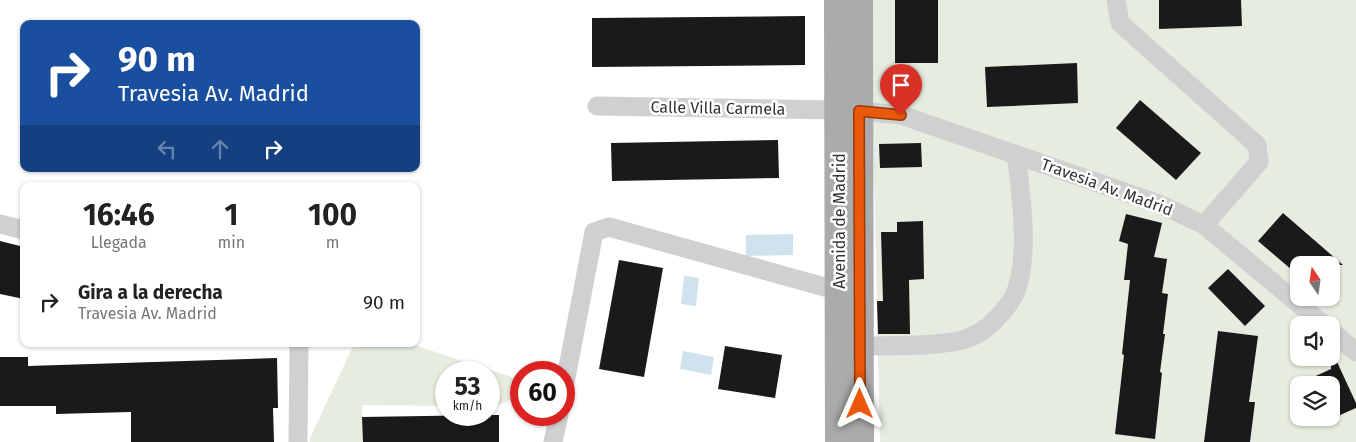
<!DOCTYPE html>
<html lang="es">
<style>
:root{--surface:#fff;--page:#f2f2f2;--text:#222;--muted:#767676}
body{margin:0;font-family:"Fira Sans",sans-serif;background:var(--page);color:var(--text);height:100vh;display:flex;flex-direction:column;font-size:19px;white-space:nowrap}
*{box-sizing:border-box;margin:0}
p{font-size:16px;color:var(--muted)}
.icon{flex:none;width:28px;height:28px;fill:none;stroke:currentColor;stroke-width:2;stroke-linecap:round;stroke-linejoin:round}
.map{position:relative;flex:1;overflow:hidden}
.details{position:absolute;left:20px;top:182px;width:400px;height:165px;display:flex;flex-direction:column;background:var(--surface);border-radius:10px;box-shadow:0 1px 4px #0004}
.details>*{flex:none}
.hud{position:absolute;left:20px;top:20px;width:400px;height:152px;border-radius:10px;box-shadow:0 1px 4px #0004;background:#1a4fa0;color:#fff;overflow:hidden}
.needle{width:32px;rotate:347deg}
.tools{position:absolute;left:1290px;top:256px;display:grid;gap:10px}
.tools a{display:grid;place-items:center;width:50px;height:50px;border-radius:10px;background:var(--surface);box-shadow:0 1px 4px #0004;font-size:25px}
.speed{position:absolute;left:435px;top:361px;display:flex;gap:10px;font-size:25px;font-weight:700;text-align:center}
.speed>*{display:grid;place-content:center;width:65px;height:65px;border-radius:50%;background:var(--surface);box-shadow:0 1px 4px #0004;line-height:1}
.speed small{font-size:12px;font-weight:400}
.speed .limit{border:8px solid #d22;background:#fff;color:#111}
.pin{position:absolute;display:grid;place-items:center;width:42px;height:42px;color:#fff;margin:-51px -21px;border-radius:50% 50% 50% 0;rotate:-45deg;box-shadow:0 0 5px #0007}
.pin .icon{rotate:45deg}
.me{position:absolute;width:55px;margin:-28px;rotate:0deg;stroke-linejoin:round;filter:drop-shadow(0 0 4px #0008)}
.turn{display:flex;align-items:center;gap:18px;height:105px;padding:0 15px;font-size:22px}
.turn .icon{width:65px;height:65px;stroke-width:2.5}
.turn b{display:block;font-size:35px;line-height:42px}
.lanes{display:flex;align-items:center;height:48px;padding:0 15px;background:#0003;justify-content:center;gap:25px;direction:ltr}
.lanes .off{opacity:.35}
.eta{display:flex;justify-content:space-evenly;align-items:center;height:85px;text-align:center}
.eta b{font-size:30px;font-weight:700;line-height:35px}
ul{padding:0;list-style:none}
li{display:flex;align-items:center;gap:15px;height:70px;padding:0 15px}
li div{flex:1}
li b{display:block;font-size:19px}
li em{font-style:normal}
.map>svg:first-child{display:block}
</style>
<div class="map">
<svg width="1356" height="442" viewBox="0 0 1356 442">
<rect width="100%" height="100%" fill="#fff"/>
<g fill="#e6ecdf" fill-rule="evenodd">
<path d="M870,0H1356V442H880ZM1299,265H1331V298H1299ZM1299,325H1331V358H1299ZM1299,385H1331V418H1299Z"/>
<path d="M354,344H411L521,380C521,383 522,386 521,389C518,399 498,406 489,406V372H446V406L362,405L363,442H310V438Z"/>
</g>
<g fill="#cfe2ee">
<path d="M793,234V255L746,256V235Z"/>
<path d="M684,276L699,278L696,306L681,304Z"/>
<path d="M683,351L714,357L711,375L680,369Z"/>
</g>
<g fill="#1a1a1a">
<rect x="895" y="0" width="43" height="63"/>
<path d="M1159,0H1241L1242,26L1159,29Z"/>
<path d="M805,16V65L592,67V18Z"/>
<path d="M1077,63L1078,103L987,107L985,67Z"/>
<path d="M1140,100L1201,153L1176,180L1116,128Z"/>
<path d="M778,140L779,178L612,181L611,143Z"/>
<path d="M921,143L922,167L880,168L879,144Z"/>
<path d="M1283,213L1343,265H1299V276L1258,241Z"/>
<path d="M1126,214L1162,223L1154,257L1167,259L1162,293L1168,294L1163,334H1165L1160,372L1162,373L1155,439L1115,434L1124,355L1122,354L1130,280H1124L1128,244L1119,241Z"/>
<path d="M923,221L924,279L909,280L910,334H878L877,301H883L881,232H897V222Z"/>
<path d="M0,241L24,247V299L0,294Z"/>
<path d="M619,260L663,268L644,377L599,369Z"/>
<path d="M1228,269L1265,306L1245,326L1208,288Z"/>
<path d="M1218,331L1258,336L1249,402H1255L1250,442H1204Z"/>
<path d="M725,346L782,355L775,398L718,389Z"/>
<path d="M1331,349L1356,403V408L1331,419V385H1296L1331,369Z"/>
<path d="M0,357H28V366L277,358L278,408H273L274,442H131V412L56,414V406H0Z"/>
<path d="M489,415H499V442H363L362,417Z"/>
</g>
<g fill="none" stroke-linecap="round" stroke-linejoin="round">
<g stroke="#d0d0d0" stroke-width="19">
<path d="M1116,0L1120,23L1257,145L1259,162L1204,225"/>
<path d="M597,106L838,110"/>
<path d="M859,111L901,115L1159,204L1204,225L1324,325"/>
<path d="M0,224L24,230"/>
<path d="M1331,331L1356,352"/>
<path d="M860,346C892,345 927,347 958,341C973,338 987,329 997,318C1004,311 1010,303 1015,294C1030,257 1021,193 1016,154"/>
<path d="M564,388L594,232L609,227L839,291"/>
<path d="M298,442L299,344"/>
<path d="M553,442L559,415"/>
</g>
<g stroke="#ababab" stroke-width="28">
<path d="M838,0L839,442"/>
<path d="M859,0L860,442"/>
</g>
</g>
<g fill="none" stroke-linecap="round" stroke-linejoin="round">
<defs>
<path id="route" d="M860,404L859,111L901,115"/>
</defs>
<use href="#route" stroke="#983908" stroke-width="12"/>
<use href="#route" stroke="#ea580c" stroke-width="9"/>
</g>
<g text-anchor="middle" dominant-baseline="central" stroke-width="5" stroke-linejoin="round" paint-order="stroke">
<g font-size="16" fill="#333" stroke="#fff">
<text transform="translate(718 108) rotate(1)">Calle Villa Carmela</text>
<text transform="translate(1107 187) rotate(20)">Travesia Av. Madrid</text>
<text transform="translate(839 221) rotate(-90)">Avenida de Madrid</text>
</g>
</g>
</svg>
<div class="tools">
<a><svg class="needle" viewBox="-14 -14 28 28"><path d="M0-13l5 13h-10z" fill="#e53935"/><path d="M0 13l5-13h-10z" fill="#767676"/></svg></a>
<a><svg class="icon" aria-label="sound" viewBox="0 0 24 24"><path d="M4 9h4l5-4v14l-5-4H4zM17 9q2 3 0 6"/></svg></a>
<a><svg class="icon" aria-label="layers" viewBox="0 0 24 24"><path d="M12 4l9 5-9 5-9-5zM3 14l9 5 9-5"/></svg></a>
</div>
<div class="speed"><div>53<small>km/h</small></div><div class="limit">60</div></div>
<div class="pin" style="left:901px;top:115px;background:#d93025"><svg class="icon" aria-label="arrive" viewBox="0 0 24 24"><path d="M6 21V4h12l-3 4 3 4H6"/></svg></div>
<svg class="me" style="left:860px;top:404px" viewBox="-20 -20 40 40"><path d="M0-17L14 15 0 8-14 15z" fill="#ea580c" stroke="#fff" stroke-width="4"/></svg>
<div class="hud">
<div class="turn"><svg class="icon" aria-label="right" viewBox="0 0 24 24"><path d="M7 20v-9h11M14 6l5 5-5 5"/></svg><div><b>90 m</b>Travesia Av. Madrid</div></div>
<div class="lanes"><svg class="icon off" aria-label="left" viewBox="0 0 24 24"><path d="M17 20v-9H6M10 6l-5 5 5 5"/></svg><svg class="icon off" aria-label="ahead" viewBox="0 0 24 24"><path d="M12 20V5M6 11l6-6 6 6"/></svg><svg class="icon" aria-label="right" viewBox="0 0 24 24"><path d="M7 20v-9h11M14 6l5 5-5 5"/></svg></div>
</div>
<section class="details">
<div class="eta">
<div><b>16:46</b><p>Llegada</p></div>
<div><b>1</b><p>min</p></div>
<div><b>100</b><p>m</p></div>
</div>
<ul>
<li><svg class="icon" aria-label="right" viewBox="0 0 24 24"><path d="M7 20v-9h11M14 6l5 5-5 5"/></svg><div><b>Gira a la derecha</b><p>Travesia Av. Madrid</p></div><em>90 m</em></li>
</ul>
</section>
</div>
